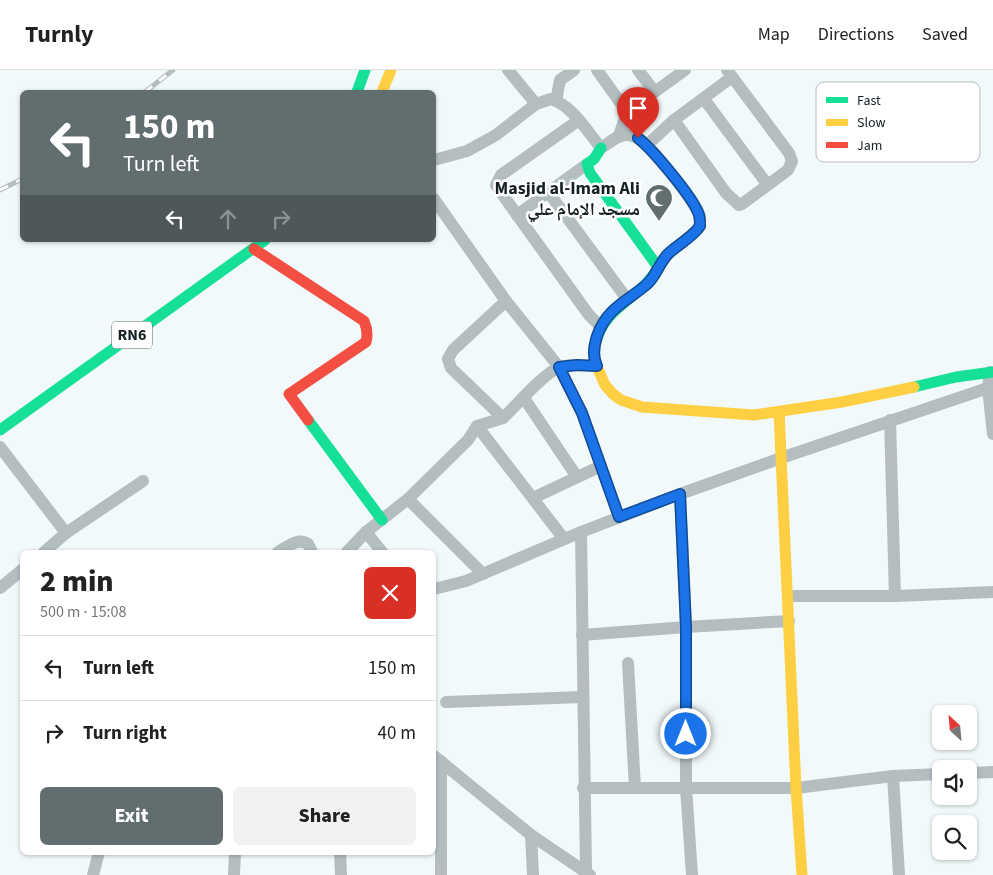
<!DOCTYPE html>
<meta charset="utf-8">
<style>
:root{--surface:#fff;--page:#f2f2f2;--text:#222;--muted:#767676;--line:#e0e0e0;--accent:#626d70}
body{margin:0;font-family:"Source Sans 3","Noto Naskh Arabic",sans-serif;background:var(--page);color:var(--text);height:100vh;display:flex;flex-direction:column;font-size:19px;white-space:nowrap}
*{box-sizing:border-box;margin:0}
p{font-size:16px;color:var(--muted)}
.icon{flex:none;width:28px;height:28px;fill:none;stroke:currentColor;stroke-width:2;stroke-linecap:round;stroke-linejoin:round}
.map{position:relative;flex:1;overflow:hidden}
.drawer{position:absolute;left:20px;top:480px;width:416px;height:305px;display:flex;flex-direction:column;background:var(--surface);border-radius:8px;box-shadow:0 1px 4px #0004}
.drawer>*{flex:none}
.top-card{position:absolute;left:20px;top:20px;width:416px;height:152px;border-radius:8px;box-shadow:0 1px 4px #0004;background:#626d70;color:#fff;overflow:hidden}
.needle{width:32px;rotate:334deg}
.buttons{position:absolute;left:932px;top:635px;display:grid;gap:10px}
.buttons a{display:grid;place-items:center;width:45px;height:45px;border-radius:8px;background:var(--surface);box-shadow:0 1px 4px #0004;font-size:25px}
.pin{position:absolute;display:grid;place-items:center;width:42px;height:42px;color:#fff;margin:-51px -21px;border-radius:50% 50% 50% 0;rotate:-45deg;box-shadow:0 0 5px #0007}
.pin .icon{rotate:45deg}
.me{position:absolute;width:55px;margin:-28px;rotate:0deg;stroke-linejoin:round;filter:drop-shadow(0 0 4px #0008)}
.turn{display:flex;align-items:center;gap:18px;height:105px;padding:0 20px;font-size:22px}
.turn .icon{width:65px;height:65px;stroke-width:2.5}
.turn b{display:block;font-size:35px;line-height:42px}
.lanes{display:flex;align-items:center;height:48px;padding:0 20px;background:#0003;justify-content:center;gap:25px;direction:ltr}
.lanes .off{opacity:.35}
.round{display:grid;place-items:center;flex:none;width:52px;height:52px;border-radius:8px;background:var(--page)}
.overview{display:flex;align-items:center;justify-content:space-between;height:85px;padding:0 20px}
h1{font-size:30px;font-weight:800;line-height:38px}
.action{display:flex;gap:10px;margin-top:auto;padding:10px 20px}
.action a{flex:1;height:58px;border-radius:8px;background:var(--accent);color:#fff;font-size:20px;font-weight:800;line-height:58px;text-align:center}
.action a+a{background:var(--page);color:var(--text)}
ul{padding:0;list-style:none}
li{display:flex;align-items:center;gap:15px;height:65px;padding:0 20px;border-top:1px solid var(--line)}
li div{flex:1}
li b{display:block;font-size:19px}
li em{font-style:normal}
header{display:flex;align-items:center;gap:30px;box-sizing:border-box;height:70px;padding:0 25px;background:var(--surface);border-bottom:1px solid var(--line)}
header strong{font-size:24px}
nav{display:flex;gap:28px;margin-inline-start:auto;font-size:18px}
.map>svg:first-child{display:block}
</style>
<header>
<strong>Turnly</strong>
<nav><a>Map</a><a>Directions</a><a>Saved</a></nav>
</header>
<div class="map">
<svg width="993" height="805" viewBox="0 0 993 805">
<rect width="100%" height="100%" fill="#f2f9fb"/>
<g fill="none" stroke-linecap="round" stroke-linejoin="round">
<g stroke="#b4bec0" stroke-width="12">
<path d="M508,0L536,34"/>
<path d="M597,0L627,42"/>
<path d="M638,0L654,21"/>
<path d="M704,29L767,114"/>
<path d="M556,31L560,10L574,0"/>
<path d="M579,50L501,105L496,115L517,145L587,94"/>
<path d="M674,50L726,123L739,135L742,134L788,100L792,91L789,83L727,0"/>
<path d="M619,66L627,42L685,0"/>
<path d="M647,75L674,50L732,7"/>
<path d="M434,90L467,81L496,65L536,34L551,29C573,36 587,61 601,78C609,73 618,64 628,65C635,66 640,69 645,74C656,83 694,131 699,144C701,149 700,155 698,159L668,184L658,197"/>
<path d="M549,123L627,229"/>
<path d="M434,129L506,231L559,297L582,343L619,447"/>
<path d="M517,145L589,245L601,257"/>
<path d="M506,231L453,280L448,289L451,298L503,348C516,336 543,304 558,298C569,293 584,296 597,296"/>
<path d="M988,318L993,364"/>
<path d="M524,328L577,407"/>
<path d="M890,350L895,526"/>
<path d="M477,356L564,469"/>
<path d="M0,377L66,463L44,482"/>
<path d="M680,424L686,557V718L692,805"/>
<path d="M533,428L601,396"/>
<path d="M408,429L483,504"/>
<path d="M366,462L382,482"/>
<path d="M581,462L586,802"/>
<path d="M66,463L143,411"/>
<path d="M278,482C287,477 298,467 308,474L312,482"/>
<path d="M347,482L366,462L408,429L468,370L477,356L503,348"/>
<path d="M0,518L22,500"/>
<path d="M434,519L466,511L581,462L680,424L781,388L988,318L990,302"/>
<path d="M788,526H895L993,522"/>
<path d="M582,565L686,557L789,551"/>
<path d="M628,593L635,718"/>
<path d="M446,632L582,627"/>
<path d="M434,686L531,765L590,805"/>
<path d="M441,691V805"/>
<path d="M969,703L993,702"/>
<path d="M893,706L899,805"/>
<path d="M583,718H796L893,706L941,704"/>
<path d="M531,765L533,805"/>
<path d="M340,782L341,805"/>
<path d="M93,805L99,782"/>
<path d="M234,805L235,782"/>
</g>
<g stroke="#16e098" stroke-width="11">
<path d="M357,22L365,0"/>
<path d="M596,272C605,235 642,229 658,197L590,103L587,94L594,89L601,78"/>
<path d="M914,317L956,307L993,302"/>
<path d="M308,350L382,450"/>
<path d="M0,360L265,170"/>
</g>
<g stroke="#ffcf43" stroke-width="11">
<path d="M382,22L391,0"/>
<path d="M596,272L594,281L595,292L605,315L613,324L621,330L642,337L754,345L842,332L914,317"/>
<path d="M779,342L796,718L802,805"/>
</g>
<path stroke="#f24e42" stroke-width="11" d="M254,179L364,251C367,258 368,265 366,272L289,324L308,350"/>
<defs>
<g id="rail">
<path d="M145,22L173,0"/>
<path d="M0,120L22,109"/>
</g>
</defs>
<use href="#rail" stroke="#b6bdbf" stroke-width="5"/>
<use href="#rail" stroke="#fff" stroke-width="3" stroke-dasharray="9" stroke-linecap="butt"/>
</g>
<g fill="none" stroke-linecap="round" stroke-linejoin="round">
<defs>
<path id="route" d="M638,68C652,79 694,128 699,145C700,148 700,152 700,156C692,168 678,174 668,184C659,193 656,207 646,215C626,232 607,238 597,266C594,276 592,286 597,296L577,295L559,297L582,343L619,447L680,424L686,557V664"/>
</defs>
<use href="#route" stroke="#114b97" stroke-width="12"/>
<use href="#route" stroke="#1a73e8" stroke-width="9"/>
</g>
<defs>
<symbol id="mosque-pin" viewBox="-11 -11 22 30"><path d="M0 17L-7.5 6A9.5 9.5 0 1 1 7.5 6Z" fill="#626d70" stroke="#fff"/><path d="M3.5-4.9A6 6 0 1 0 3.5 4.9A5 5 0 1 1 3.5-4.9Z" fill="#fff"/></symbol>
</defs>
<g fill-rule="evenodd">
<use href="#mosque-pin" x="643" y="112" width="32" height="43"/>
</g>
<g text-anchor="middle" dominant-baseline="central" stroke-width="5" stroke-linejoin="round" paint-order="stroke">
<rect fill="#fff" stroke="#5b6466" stroke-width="1" x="112" y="251.5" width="40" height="27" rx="4"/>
<g font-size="16" font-weight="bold" fill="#152125">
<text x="132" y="265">RN6</text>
</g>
<g font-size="18" font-weight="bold" fill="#152125" stroke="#fff" text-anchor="end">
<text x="640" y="118">Masjid al-Imam Ali<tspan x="640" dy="21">مسجد الإمام علي</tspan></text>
</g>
</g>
<rect x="816" y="12" width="164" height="80" rx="8" fill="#fff" stroke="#b9bcbe" stroke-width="1"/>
<rect x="826" y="27" width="22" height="6" fill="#16e098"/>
<rect x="826" y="49" width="22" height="7" fill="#ffcf43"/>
<rect x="826" y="72" width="22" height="6" fill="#f24e42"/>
<g font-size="14" fill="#152125">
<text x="857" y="35">Fast</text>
<text x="857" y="57">Slow</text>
<text x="857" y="80">Jam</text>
</g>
</svg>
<div class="buttons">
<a><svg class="needle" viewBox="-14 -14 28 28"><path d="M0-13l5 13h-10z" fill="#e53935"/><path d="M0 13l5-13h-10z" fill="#767676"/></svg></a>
<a><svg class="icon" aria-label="sound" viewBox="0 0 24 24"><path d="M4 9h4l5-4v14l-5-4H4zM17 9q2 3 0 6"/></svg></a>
<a><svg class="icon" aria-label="search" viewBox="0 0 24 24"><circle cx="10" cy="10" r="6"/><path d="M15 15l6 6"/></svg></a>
</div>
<div class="pin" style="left:638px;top:68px;background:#d93025"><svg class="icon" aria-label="arrive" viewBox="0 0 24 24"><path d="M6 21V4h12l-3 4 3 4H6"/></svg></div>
<svg class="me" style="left:686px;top:664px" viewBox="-20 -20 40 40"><circle r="17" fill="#1a73e8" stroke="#fff" stroke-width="3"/><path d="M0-11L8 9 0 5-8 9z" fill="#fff"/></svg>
<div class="top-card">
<div class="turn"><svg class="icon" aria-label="left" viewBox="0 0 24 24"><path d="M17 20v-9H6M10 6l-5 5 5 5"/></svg><div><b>150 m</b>Turn left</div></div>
<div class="lanes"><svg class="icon" aria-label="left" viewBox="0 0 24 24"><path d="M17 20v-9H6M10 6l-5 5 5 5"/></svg><svg class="icon off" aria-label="ahead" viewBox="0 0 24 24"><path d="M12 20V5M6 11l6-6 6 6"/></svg><svg class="icon off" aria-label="right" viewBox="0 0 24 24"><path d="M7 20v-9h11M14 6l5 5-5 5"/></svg></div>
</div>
<section class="drawer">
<div class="overview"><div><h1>2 min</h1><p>500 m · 15:08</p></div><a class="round" style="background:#d93025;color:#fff"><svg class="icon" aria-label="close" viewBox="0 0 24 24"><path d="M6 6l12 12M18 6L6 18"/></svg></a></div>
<ul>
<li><svg class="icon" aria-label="left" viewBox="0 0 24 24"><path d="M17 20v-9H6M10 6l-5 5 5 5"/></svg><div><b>Turn left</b></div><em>150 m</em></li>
<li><svg class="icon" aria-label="right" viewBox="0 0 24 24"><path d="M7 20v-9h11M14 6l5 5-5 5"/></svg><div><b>Turn right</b></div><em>40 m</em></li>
</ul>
<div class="action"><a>Exit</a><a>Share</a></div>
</section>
</div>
